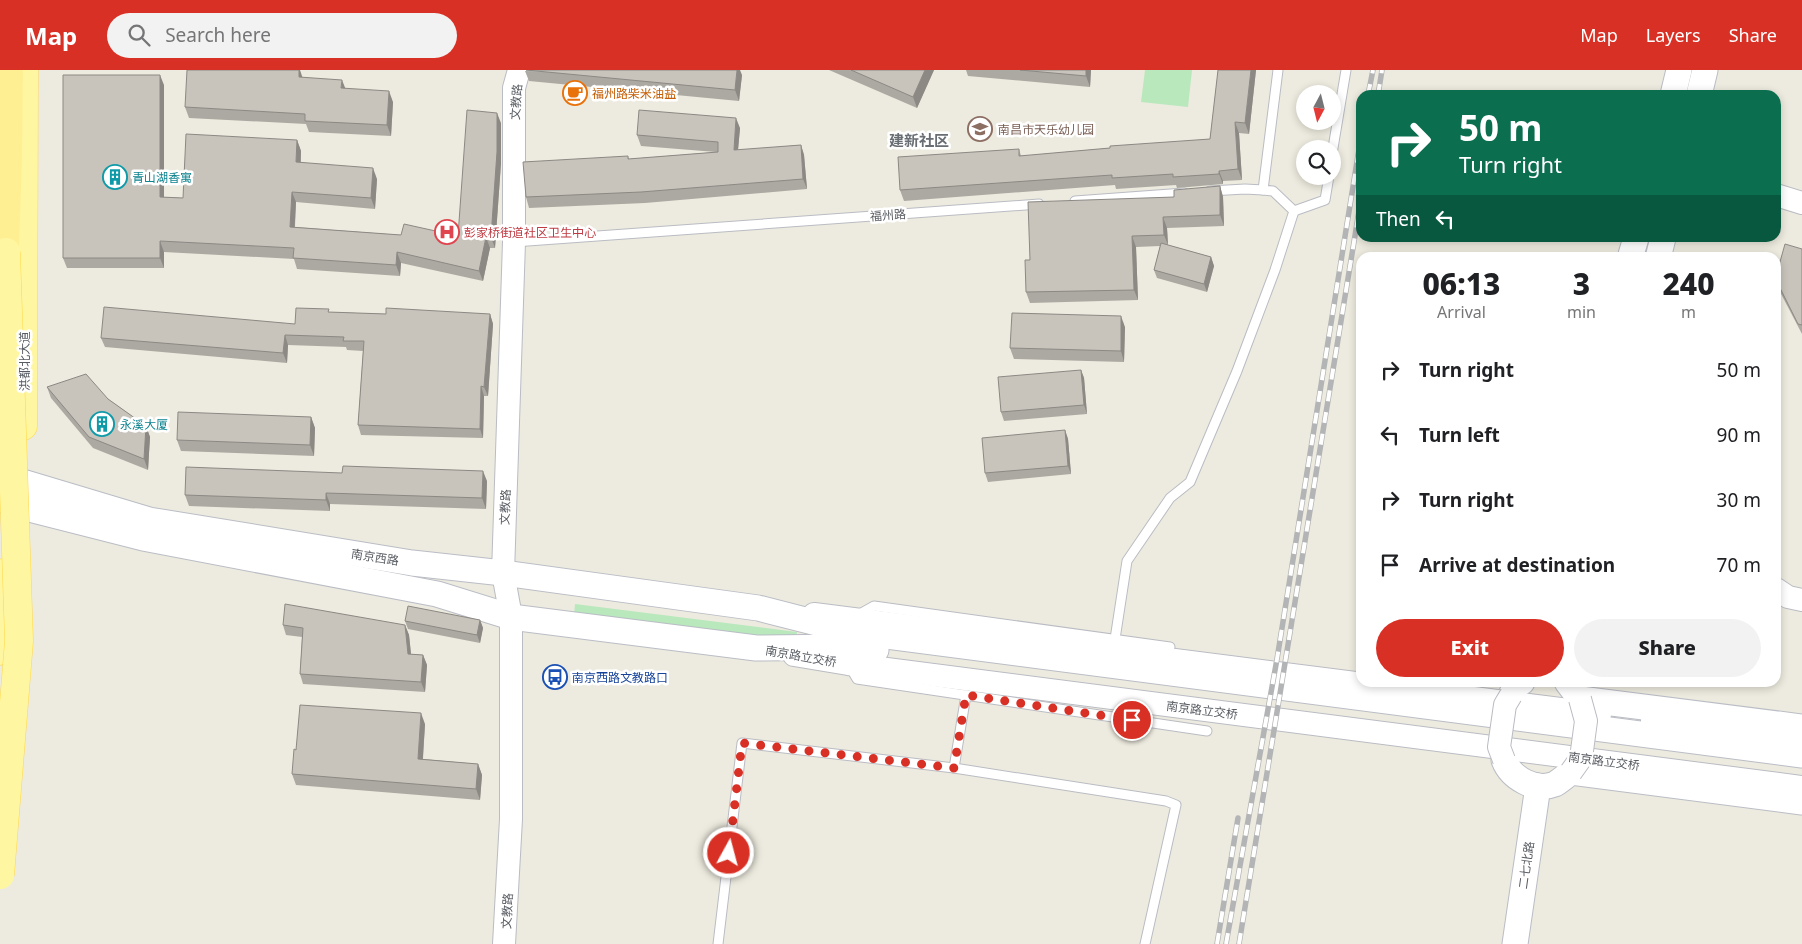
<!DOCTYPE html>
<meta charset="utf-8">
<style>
:root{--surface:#fff;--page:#f2f2f2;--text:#202124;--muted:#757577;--accent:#d93025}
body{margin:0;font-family:"Noto Sans","Noto Sans SC",sans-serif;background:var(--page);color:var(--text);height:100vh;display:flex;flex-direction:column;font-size:19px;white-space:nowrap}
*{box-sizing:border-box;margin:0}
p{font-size:16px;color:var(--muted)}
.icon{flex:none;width:28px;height:28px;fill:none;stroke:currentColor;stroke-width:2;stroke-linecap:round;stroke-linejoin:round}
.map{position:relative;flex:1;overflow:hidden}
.details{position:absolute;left:1356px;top:182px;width:425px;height:435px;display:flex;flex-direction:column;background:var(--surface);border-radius:15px;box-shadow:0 2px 8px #0003}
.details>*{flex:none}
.top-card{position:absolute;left:1356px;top:20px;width:425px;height:152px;border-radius:15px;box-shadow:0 2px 8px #0003;background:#0b6e4f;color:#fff;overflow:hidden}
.needle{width:32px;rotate:187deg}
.fabs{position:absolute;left:1296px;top:15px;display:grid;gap:10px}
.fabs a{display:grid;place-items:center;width:45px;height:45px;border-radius:50%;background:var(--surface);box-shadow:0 2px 8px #0003;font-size:25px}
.pin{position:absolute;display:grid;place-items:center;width:42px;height:42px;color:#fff;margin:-21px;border:2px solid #fff;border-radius:50%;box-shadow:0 1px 5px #0007}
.me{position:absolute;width:55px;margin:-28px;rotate:7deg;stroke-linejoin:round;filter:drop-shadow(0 0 4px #0008)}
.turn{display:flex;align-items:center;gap:18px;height:105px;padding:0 20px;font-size:22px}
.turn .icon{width:65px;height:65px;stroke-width:2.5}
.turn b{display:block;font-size:35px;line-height:42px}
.then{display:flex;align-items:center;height:48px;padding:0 20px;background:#0003;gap:10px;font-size:19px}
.eta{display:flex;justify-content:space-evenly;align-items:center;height:85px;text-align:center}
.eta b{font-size:30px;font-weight:800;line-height:35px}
.cta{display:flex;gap:10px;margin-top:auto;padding:10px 20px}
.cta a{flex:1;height:58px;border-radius:30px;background:var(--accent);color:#fff;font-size:20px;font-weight:800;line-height:58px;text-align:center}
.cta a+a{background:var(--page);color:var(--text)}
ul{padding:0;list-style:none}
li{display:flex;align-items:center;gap:15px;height:65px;padding:0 20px}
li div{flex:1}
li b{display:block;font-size:19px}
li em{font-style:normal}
header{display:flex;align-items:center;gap:30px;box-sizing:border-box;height:70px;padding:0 25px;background:var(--accent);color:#fff}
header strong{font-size:24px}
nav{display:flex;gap:28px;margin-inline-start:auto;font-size:18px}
.search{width:350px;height:45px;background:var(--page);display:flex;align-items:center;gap:12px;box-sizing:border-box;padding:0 18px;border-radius:28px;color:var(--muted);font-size:19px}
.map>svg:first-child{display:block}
</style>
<header>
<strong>Map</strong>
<div class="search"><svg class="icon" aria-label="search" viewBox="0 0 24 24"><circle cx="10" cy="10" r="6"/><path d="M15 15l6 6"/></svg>Search here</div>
<nav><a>Map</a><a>Layers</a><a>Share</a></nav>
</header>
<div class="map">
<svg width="1802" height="874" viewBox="0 0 1802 874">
<rect width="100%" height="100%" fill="#edebdf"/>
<g fill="#b8e8bc">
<path d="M1145,0H1192L1188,37L1141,32Z"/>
<path d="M575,534L797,562L796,570L574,545Z"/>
</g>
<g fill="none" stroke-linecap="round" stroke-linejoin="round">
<defs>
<g id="service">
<path d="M1332,84L1346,0"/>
<path d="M1210,121L1245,119L1263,120"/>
<path d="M1075,131L1184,123"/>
<path d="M1294,141L1325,130L1329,106"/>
<path d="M514,172L1039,134"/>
<path d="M858,545L874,536L1170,577"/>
<path d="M1115,569L1127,491L1170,428L1190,412L1237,301L1275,200L1294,141L1273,121L1263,120L1278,0"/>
<path d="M850,597L857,609L1207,661"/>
<path d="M954,698L966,625"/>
<path d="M718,874L742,673L954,698L1166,731L1176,735L1145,874"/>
</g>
<g id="tertiary">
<path d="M1776,125L1802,133"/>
<path d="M1776,519L1788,527L1802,530"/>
<path d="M814,544L1600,644"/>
<path d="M794,585L848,594L1802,717"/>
<path d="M1652,651L1802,670"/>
<path d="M504,874L511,749V547L503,503L514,172V18L519,0"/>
</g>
<g id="secondary">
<path d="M1673,25L1679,0"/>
<path d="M1699,25L1705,0"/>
<path d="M1630,188L1636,168"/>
<path d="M1658,188L1663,168"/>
<path d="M0,399L19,411L149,450L412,493L503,503L758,538L848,561L1802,685"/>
<path d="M0,428L17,436L143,468L437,524L511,547L756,578L850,577L876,580"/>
<path d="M1567,612L1580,629L1802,657"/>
<path d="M1511,625L1517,615L1522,612"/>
<path d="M1504,690C1511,708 1535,722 1555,714C1560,711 1566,706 1571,702L1802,732"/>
<path d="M1515,874L1538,716"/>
</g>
<g id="primary">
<path d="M23,356L24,0"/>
<path d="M0,581L8,501"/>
</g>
<path id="trunk" d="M4,207L8,90L9,0"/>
</defs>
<use href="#service" stroke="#babcc3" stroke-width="11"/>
<use href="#tertiary" stroke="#babcc3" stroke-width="24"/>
<use href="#secondary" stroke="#babdc5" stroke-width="27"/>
<use href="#primary" stroke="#fed847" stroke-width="29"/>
<use href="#trunk" stroke="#ecb300" stroke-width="29"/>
<use href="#service" stroke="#fff" stroke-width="9"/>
<use href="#tertiary" stroke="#fff" stroke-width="22"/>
<use href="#secondary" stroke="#fff" stroke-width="25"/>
<use href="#primary" stroke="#fff6a2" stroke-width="28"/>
<use href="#trunk" stroke="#ffef93" stroke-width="28"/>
<defs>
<g id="rail">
<path d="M1368,25L1373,0"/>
<path d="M1378,25L1382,0"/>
<path d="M1217,874L1238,748"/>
<path d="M1226,874L1277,589L1361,67"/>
<path d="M1239,874L1361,129"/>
</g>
</defs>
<use href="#rail" stroke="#b3b4b5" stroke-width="5.5"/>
<use href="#rail" stroke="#fff" stroke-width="4" stroke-dasharray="11" stroke-linecap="butt"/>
<defs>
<g id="tertiary-bridge">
<path d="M1504,690L1499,677L1505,635L1511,625"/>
<path d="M1571,702L1581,688L1586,651L1580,629"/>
</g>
<path id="primary-bridge" d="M0,805L19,571L6,182"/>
</defs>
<use href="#tertiary-bridge" stroke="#babcc3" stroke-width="24" stroke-linecap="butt"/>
<use href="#primary-bridge" stroke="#fed847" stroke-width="29" stroke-linecap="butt"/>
<use href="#tertiary-bridge" stroke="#fff" stroke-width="22"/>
<use href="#primary-bridge" stroke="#fff6a2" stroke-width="28"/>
</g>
<g fill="#aca9a2">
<path d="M829,0H934L917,38Z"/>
<path d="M966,0H1091L1090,17L968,6Z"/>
<path d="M1218,0H1256L1249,64L1239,63L1242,110L1223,111V114L1177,118L1176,115L1116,119L1115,115L904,131L900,120L1019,79L1021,86L1210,69Z"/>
<path d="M525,1L742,5L739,31L529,11Z"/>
<path d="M302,8L393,32L391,66L309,62L306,54L189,48L185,37Z"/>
<path d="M164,15V127L183,128L297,70L301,81V92L377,109L375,139L296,132L295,157L401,165L458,166L501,53V93L495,178H490L483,211L401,193L400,206L297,199L294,189L164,182V198H67L63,188Z"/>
<path d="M740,58L738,80L801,75L804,85L807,119L645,133L529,138L526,127L628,86L629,89L716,82L641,76L637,65Z"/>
<path d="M1220,116L1223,127L1224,156L1167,158L1168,175L1211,187L1214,196L1207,222L1157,208L1154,200L1160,176L1136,177L1138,230L1030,233L1026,222L1030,190L1174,127Z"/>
<path d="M1802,179V264L1779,220L1776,211Z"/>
<path d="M330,242L386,244H490L493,254L488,326H484L483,368L361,365L358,355L363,281L347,280L346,277L288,275L287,293L105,277L101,268L295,254Z"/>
<path d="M1125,257L1124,292L1014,289L1010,278Z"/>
<path d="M1081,300L1084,308L1087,344L1004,351L1001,342Z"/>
<path d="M47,317L108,329L146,356L150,367L148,400L93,378L51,328Z"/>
<path d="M311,347L315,358L314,386L181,381L177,370Z"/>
<path d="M1065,360L1068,369L1071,404L988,412L985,403Z"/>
<path d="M487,411L486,439L330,434V441L189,436L185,425Z"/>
<path d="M480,550L483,558L480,573L408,559L405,551Z"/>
<path d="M283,555H405L409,565L411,584L423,585L427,595L425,622L303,614L300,604L302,567L286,565Z"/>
<path d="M425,654L423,689L478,694L482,705L480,730L296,715L292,704L296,680Z"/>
</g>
<g fill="#8c8984">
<path d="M299,0H300L303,9L299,7Z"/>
<path d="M737,0H740L742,5L739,31L735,20Z"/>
<path d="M925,0H934L917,38L913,27Z"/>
<path d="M1086,0H1091L1090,17L1086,6Z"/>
<path d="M1251,0H1256L1249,64L1245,53Z"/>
<path d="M160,5L164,15V137L160,127Z"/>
<path d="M342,10L346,20L341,18Z"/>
<path d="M389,21L393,32L391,66L387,55Z"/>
<path d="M497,43L501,53V93L495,178L491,167Z"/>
<path d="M736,48L740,58L737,91L734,80Z"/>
<path d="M1235,52L1239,63L1242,110L1238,99Z"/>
<path d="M297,70L301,81L300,102L296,92Z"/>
<path d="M801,75L804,85L807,119L803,109Z"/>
<path d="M373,98L377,109L375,139L371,128Z"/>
<path d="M1219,101L1223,111V114L1219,104Z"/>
<path d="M1220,116L1223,127L1224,156L1220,145Z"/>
<path d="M292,122L296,132L294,168L290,157Z"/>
<path d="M1163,147L1167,158L1168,175L1164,165Z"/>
<path d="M1132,166L1136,177L1138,230L1134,220Z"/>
<path d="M486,167L490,178L483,211L479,201Z"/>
<path d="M160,171L164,182V198L160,188Z"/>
<path d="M397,182L401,193L400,206L396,195Z"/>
<path d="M1211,187L1214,196L1207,222L1204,214Z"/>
<path d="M490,244L493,254L488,326L484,317Z"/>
<path d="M1121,246L1125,257L1124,292L1121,281Z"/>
<path d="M285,265L288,275L287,293L283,283Z"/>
<path d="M1081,300L1084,308L1087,344L1084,335Z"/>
<path d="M481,316L484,326L483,368L480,359Z"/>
<path d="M311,347L315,358L314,386L310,375Z"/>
<path d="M146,356L150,367L148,400L144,389Z"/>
<path d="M1065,360L1068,369L1071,404L1068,396Z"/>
<path d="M483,401L487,411L486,439L482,428Z"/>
<path d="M326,423L330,434V441L326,430Z"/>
<path d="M480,550L483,558L480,573L477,565Z"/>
<path d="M405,555L409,565L412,594L408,584Z"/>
<path d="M423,585L427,595L425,622L421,612Z"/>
<path d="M421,643L425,654L422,700L418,689Z"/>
<path d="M478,694L482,705L480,730L476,719Z"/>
</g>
<g fill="#c8c4bc" stroke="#8c8984">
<path d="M187,0H299V7L342,10L341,18L389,21L387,55L305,51V44L185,37Z"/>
<path d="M526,0H737L735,20Z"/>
<path d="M851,0H925L913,27Z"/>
<path d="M1020,0H1086V6Z"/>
<path d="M1218,0H1251L1245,53L1235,52L1238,99L1219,101V104L1173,107V104L1112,108V105L900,120L898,87L1019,79V86L1110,78V76L1210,69Z"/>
<path d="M63,5H160V127L183,128L186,64L297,70L296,92L373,98L371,128L292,122L290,157L401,165L404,154L458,166L467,40L497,43V82L491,167H486L479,201L397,182L396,195L293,188L294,178L160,171V188H63Z"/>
<path d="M639,40L736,48L734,80L801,75L803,109L641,122L526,127L523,92L628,86V89L718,82V72L637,65Z"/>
<path d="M1220,116V145L1163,147L1164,165L1132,166L1134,220L1026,222L1025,190H1030L1028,132L1174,127V120Z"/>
<path d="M1161,173L1211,187L1204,214L1154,200Z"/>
<path d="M1785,174L1802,179V255L1798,254L1776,210V206Z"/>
<path d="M104,237L295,254L296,238L329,239L328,242L386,244V238L490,244L484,317L481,316L480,359L358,355L364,271H343L344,267L285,265L283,283L101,268Z"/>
<path d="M1012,243L1121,246V281L1010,278Z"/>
<path d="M1081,300L1084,335L1001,342L998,307Z"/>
<path d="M86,304L108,329L146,356L144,389L89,367L47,317Z"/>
<path d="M178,342L311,347L310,375L177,370Z"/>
<path d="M1065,360L1068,396L985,403L982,368Z"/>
<path d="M343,396L483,401L482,428L326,423V430L185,425L186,397L342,403Z"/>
<path d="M285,534L405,555L408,584L423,585L421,612L300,604L303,558L283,555Z"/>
<path d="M408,536L480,550L477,565L405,551Z"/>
<path d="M300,635L421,643L418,689L478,694L476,719L292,704L294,679L296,680Z"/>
</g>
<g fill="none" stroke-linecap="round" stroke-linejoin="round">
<path stroke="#d93025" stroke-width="9" stroke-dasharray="0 16.2" d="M729,783L742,673L954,698L966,625L1132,650"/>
</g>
<defs>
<symbol id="cafe-ring" viewBox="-11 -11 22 22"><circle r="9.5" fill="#fff" stroke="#e8710a" stroke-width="1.5"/><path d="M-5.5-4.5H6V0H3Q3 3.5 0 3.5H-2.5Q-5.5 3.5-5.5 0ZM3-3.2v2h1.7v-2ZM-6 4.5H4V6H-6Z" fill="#e8710a"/></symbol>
<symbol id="school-ring" viewBox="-11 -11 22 22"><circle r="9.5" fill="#fff" stroke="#8d6e63" stroke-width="1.5"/><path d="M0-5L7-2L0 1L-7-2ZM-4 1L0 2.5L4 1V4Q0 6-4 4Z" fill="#8d6e63"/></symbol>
<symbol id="building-ring" viewBox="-11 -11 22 22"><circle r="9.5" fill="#fff" stroke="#0f9aa8" stroke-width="1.5"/><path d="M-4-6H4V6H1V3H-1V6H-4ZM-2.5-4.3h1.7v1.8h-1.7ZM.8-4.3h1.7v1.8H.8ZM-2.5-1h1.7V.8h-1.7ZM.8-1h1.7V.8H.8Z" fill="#0f9aa8"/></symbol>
<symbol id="hospital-ring" viewBox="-11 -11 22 22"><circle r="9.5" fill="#fff" stroke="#e0444e" stroke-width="1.5"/><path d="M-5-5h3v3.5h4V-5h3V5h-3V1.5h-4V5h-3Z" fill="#e0444e"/></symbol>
<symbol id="bus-ring" viewBox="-11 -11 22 22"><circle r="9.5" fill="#fff" stroke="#1a4fb4" stroke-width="1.5"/><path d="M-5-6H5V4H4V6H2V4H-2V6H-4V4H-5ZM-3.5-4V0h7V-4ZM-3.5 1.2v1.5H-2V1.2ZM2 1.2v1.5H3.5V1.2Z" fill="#1a4fb4"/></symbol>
</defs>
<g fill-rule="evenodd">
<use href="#cafe-ring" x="561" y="9" width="28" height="28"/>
<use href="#school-ring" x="966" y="45" width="28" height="28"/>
<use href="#building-ring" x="101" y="93" width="28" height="28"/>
<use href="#hospital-ring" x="433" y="148" width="28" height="28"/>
<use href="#building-ring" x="88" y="340" width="28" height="28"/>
<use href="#bus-ring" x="541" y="593" width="28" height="28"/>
</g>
<g text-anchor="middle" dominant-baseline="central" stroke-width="5" stroke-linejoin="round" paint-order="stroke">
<g font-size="12" fill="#c56008" stroke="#fff" text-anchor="start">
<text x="592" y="23">福州路柴米油盐</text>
</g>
<g font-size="12" fill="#585c62" stroke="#fff">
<text transform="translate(516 32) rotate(-86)">文教路</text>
<text transform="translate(888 145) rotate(-4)">福州路</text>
<text transform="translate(24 291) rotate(-90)">洪都北大道</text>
<text transform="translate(505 437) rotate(-88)">文教路</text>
<text transform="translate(375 487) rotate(9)">南京西路</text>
<text transform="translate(801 586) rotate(10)">南京路立交桥</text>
<text transform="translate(1202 640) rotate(7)">南京路立交桥</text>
<text transform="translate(1604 691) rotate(7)">南京路立交桥</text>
<text transform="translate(1526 795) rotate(-82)">二七北路</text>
<text transform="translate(507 841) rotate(-87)">文教路</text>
</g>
<g font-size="12" fill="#785e54" stroke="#fff" text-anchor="start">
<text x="998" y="59">南昌市天乐幼儿园</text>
</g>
<g font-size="12" fill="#0d838f" stroke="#fff" text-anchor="start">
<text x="132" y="107">青山湖香寓</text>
<text x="120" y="354">永溪大厦</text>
</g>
<g font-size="12" fill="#be3a42" stroke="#fff" text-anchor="start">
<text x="464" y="162">彭家桥街道社区卫生中心</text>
</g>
<g font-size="12" fill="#164399" stroke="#fff" text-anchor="start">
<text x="572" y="607">南京西路文教路口</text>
</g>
<g font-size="15" font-weight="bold" fill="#696e74" stroke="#fff">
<text x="919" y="70">建新社区</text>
</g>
</g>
</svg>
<div class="fabs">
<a><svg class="needle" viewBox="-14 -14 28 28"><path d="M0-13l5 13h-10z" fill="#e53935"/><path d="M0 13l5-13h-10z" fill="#757577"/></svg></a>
<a><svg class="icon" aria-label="search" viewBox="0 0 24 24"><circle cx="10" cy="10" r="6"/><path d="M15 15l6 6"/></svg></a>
</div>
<div class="pin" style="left:1132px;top:650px;background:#d93025"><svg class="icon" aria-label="arrive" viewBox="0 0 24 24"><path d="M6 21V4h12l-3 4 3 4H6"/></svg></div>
<svg class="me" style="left:729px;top:783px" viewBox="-20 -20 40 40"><circle r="17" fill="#d93025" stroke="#fff" stroke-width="3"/><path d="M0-11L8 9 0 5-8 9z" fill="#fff"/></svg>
<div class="top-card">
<div class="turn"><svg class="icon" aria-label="right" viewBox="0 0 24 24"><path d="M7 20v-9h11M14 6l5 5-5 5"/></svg><div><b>50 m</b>Turn right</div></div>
<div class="then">Then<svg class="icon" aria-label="left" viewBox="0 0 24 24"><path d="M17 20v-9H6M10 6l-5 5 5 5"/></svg></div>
</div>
<section class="details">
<div class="eta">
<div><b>06:13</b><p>Arrival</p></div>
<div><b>3</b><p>min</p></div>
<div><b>240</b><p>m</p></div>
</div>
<ul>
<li><svg class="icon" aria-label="right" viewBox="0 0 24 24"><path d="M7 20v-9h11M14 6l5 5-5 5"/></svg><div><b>Turn right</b></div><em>50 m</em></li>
<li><svg class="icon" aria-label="left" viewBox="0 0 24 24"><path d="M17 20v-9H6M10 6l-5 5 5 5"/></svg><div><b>Turn left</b></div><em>90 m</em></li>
<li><svg class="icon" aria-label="right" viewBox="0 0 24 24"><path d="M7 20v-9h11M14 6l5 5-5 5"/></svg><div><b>Turn right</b></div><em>30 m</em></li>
<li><svg class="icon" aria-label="arrive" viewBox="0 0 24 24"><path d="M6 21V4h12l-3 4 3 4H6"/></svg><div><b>Arrive at destination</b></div><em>70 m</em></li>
</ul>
<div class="cta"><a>Exit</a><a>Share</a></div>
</section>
</div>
